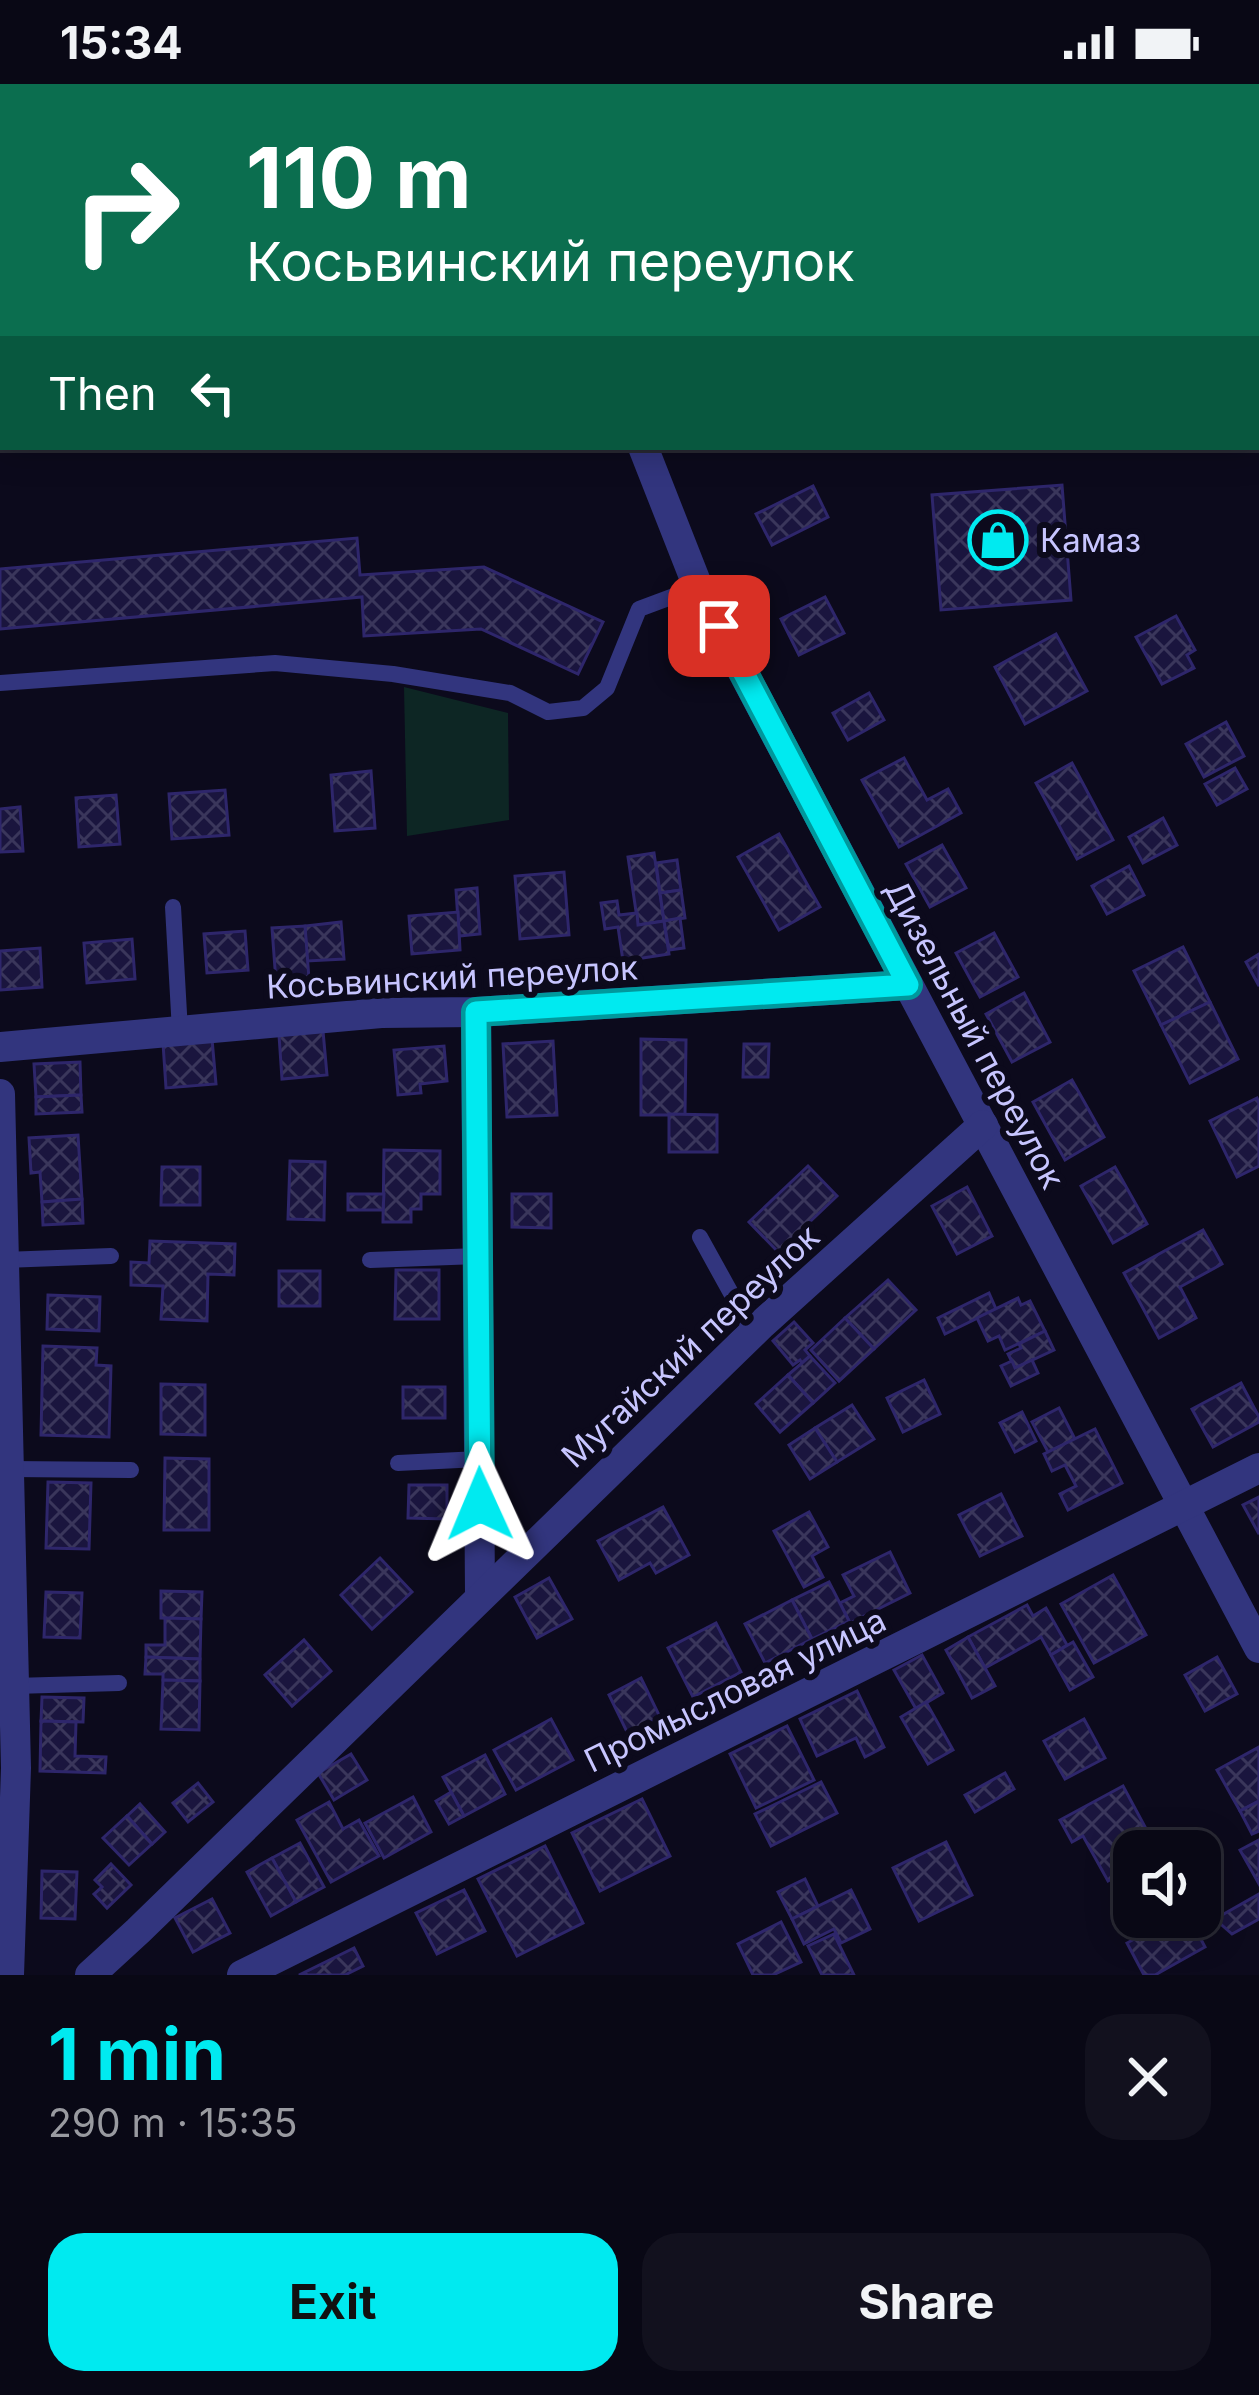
<!DOCTYPE html>
<meta charset="utf-8">
<style>
:root{--surface:#090815;--page:#12111e;--text:#f1f3f6;--muted:#999aa0;--line:#292934;--accent:#00eaf0}
body{margin:0;font-family:Inter,sans-serif;background:var(--page);color:var(--text);height:100vh;display:flex;flex-direction:column;font-size:45px;white-space:nowrap}
*{box-sizing:border-box;margin:0}
p{font-size:39px;color:var(--muted)}
.icon{flex:none;width:66px;height:66px;fill:none;stroke:currentColor;stroke-width:2;stroke-linecap:round;stroke-linejoin:round}
.map{position:relative;height:1891px;overflow:hidden}
.panel{display:flex;flex-direction:column;background:var(--surface);flex:1}
.panel>*{flex:none}
.hud{position:absolute;left:0px;top:0px;width:1260px;height:366px;box-shadow:0 6px 30px #0003,0 0 0 3px var(--line);background:#0b6e4f;color:#fff;overflow:hidden}
.tools{position:absolute;left:1113px;top:1746px;display:grid;gap:24px}
.tools a{display:grid;place-items:center;width:108px;height:108px;border-radius:24px;background:var(--surface);box-shadow:0 6px 30px #0003,0 0 0 3px var(--line);font-size:60px}
.pin{position:absolute;display:grid;place-items:center;width:102px;height:102px;color:#fff;margin:-51px;border-radius:24px;box-shadow:0 6px 18px #0006}
.me{position:absolute;width:132px;margin:-66px;rotate:359deg;stroke-linejoin:round;filter:drop-shadow(0 0 9px #0008)}
.turn{display:flex;align-items:center;gap:42px;height:252px;padding:0 48px;font-size:54px}
.turn .icon{width:156px;height:156px;stroke-width:2.5}
.turn b{display:block;font-size:84px;line-height:102px}
.then{display:flex;align-items:center;height:114px;padding:0 48px;background:#0003;gap:24px;font-size:45px}
.round{display:grid;place-items:center;flex:none;width:126px;height:126px;border-radius:36px;background:var(--page)}
.headline{display:flex;align-items:center;justify-content:space-between;height:204px;padding:0 48px}
h1{font-size:72px;font-weight:700;line-height:90px;color:var(--accent)}
.action{display:flex;gap:24px;margin-top:auto;padding:24px 48px}
.action a{flex:1;height:138px;border-radius:36px;background:var(--accent);color:#111;font-size:48px;font-weight:700;line-height:138px;text-align:center}
.action a+a{background:var(--page);color:var(--text)}
.status{display:flex;justify-content:space-between;align-items:center;height:84px;padding:0 60px;background:var(--surface);direction:ltr}
.status svg{height:33px;fill:currentColor}
.map>svg:first-child{display:block}
</style>
<div class="status"><b>15:34</b><svg viewBox="0 0 49 12"><path d="M0 12V9h3v3zM5 12V6h3v6zM10 12V3h3v9zM15 12V0h3v12zM26 1h20v11H26zM47 4h2v5h-2z"/></svg></div>
<div class="map">
<svg width="1259" height="1891" viewBox="0 0 1259 1891">
<defs>
<pattern id="building-cross-hatch" width="8" height="8" patternUnits="userSpaceOnUse" patternTransform="scale(3)"><rect width="8" height="8" fill="#1a153e"/><path d="M0 0l8 8M0 8l8-8" fill="none" stroke="#3a365b"/></pattern>
</defs>
<rect width="100%" height="100%" fill="#0c0a1c"/>
<path fill="#0d2624" d="M404,603L508,629L509,736L407,752Z"/>
<g fill="url(#building-cross-hatch)" stroke="#2e266b" stroke-width="3">
<path d="M1062,401L1071,516L941,526L932,411Z"/>
<path d="M813,402L828,433L772,461L756,430Z"/>
<path d="M357,454L360,491L484,483L603,538L578,590L481,545L364,552L362,513L0,545V485Z"/>
<path d="M825,513L844,549L799,571L781,535Z"/>
<path d="M1176,532L1195,566L1187,571L1194,584L1162,600L1136,553Z"/>
<path d="M1056,550L1087,607L1025,640L995,583Z"/>
<path d="M869,609L884,636L848,656L833,629Z"/>
<path d="M1226,638L1244,672L1204,693L1186,660Z"/>
<path d="M904,674L927,716L948,705L961,729L899,763L862,696Z"/>
<path d="M1072,679L1113,756L1077,775L1036,699Z"/>
<path d="M1235,684L1247,705L1217,721L1205,700Z"/>
<path d="M371,687L375,744L335,747L331,691Z"/>
<path d="M225,706L229,751L172,755L169,710Z"/>
<path d="M116,711L120,760L79,763L76,714Z"/>
<path d="M20,723L23,767L0,768V725Z"/>
<path d="M1163,734L1177,761L1143,779L1129,753Z"/>
<path d="M779,750L820,823L779,846L738,773Z"/>
<path d="M942,761L966,804L930,823L906,780Z"/>
<path d="M654,769L664,837L638,841L628,773Z"/>
<path d="M677,776L681,806L660,809L656,779Z"/>
<path d="M1129,782L1144,811L1107,830L1092,802Z"/>
<path d="M564,788L569,851L520,855L515,792Z"/>
<path d="M477,804L480,850L459,852L456,806Z"/>
<path d="M681,806L685,834L664,837L660,809Z"/>
<path d="M617,817L619,831L637,829L638,841L664,837L669,870L623,877L618,843L605,845L601,819Z"/>
<path d="M458,828L460,866L412,870L409,832Z"/>
<path d="M680,834L684,864L669,866L664,837Z"/>
<path d="M341,838L344,875L307,877L305,842Z"/>
<path d="M305,842L309,895L276,898L272,844Z"/>
<path d="M245,847L248,886L207,889L204,850Z"/>
<path d="M994,849L1018,893L980,913L956,869Z"/>
<path d="M132,855L135,895L87,899L84,859Z"/>
<path d="M1183,863L1210,918L1161,941L1134,887Z"/>
<path d="M40,864L42,903L0,906V867Z"/>
<path d="M1259,870V902L1246,878Z"/>
<path d="M1024,909L1050,958L1012,978L986,930Z"/>
<path d="M1210,918L1238,975L1190,999L1161,941Z"/>
<path d="M323,947L327,991L282,995L279,951Z"/>
<path d="M212,955L216,1000L166,1004L163,959Z"/>
<path d="M641,955L686,956L685,1031H641Z"/>
<path d="M553,957L557,1031L507,1033L503,960Z"/>
<path d="M744,960H769L768,993H743Z"/>
<path d="M444,962L447,997L420,1000L421,1009L398,1011L394,966Z"/>
<path d="M80,978L81,1011L36,1013L34,980Z"/>
<path d="M1072,996L1104,1053L1065,1076L1033,1018Z"/>
<path d="M81,1011L82,1028L36,1030V1013Z"/>
<path d="M1257,1014L1259,1019V1082L1237,1093L1210,1037Z"/>
<path d="M669,1030L717,1031V1068H669Z"/>
<path d="M78,1051L82,1115L42,1118L40,1088L31,1089L29,1054Z"/>
<path d="M384,1066L440,1067V1110H421V1125H411V1138H383Z"/>
<path d="M290,1077L325,1078L324,1136L288,1135Z"/>
<path d="M808,1082L837,1112L778,1168L749,1138Z"/>
<path d="M162,1083H200V1121H161Z"/>
<path d="M1115,1083L1147,1140L1113,1159L1081,1102Z"/>
<path d="M967,1103L992,1152L957,1170L932,1122Z"/>
<path d="M348,1110H384L383,1126H348Z"/>
<path d="M512,1110H551V1144L512,1143Z"/>
<path d="M82,1115L83,1139L43,1141L42,1118Z"/>
<path d="M1203,1146L1222,1180L1180,1203L1196,1234L1159,1254L1124,1189Z"/>
<path d="M150,1157L235,1160L234,1191L208,1190L207,1237L161,1235L163,1202L131,1201V1178L149,1179Z"/>
<path d="M396,1186H439V1235H395Z"/>
<rect x="279" y="1187" width="41" height="35"/>
<path d="M888,1196L916,1226L874,1265L845,1234Z"/>
<path d="M989,1209L996,1225L945,1250L938,1234Z"/>
<path d="M48,1211L100,1213L99,1247L47,1245Z"/>
<path d="M1018,1214L1021,1221L1030,1217L1045,1247L1005,1266L999,1252L988,1257L977,1234Z"/>
<path d="M845,1234L874,1265L839,1297L811,1266Z"/>
<path d="M794,1238L813,1259L805,1266L810,1272L802,1279L800,1276L793,1281L773,1257Z"/>
<path d="M1045,1247L1054,1266L1015,1284L1008,1270L1021,1264L1019,1260Z"/>
<path d="M43,1262L97,1264L96,1281L111,1282L109,1353L41,1351Z"/>
<path d="M810,1272L835,1299L813,1319L788,1291Z"/>
<path d="M1032,1276L1038,1289L1011,1302L1001,1282L1012,1277L1015,1284Z"/>
<path d="M788,1291L813,1319L780,1348L756,1320Z"/>
<path d="M924,1296L940,1330L903,1348L887,1314Z"/>
<path d="M1241,1299L1259,1333V1338L1213,1363L1192,1325Z"/>
<path d="M161,1300L205,1301V1351L161,1350Z"/>
<rect x="403" y="1303" width="42" height="31"/>
<path d="M852,1321L874,1355L837,1378L815,1344Z"/>
<path d="M1059,1324L1075,1355L1048,1368L1032,1338Z"/>
<path d="M1022,1328L1036,1357L1015,1368L1000,1339Z"/>
<path d="M815,1344L837,1378L810,1395L789,1361Z"/>
<path d="M1095,1345L1122,1399L1068,1426L1060,1410L1076,1402L1065,1381L1052,1387L1044,1370Z"/>
<path d="M165,1374L209,1375V1446H164Z"/>
<path d="M48,1398L91,1399L89,1465L46,1464Z"/>
<path d="M409,1401H447V1435L408,1434Z"/>
<path d="M1001,1410L1022,1452L980,1472L959,1431Z"/>
<path d="M1259,1413V1450L1243,1421Z"/>
<path d="M663,1423L689,1471L656,1489L650,1479L619,1496L598,1457Z"/>
<path d="M809,1428L828,1463L812,1472L823,1493L804,1503L774,1447Z"/>
<path d="M890,1468L910,1509L850,1539L840,1519L854,1512L843,1491Z"/>
<path d="M380,1474L412,1508L372,1545L341,1511Z"/>
<path d="M1113,1491L1146,1551L1094,1579L1061,1520Z"/>
<path d="M549,1494L572,1535L537,1554L515,1513Z"/>
<path d="M829,1498L849,1537L812,1555L792,1516Z"/>
<path d="M161,1507L202,1508L201,1535L161,1534Z"/>
<path d="M46,1508L82,1509L80,1554L44,1553Z"/>
<path d="M792,1516L812,1555L765,1579L745,1540Z"/>
<path d="M1027,1521L1033,1532L1046,1524L1067,1561L1051,1571L1041,1553L985,1584L968,1553Z"/>
<path d="M165,1534L201,1535L200,1575L146,1573V1561H165Z"/>
<path d="M716,1539L741,1588L693,1613L668,1564Z"/>
<path d="M968,1553L995,1602L972,1614L946,1566Z"/>
<path d="M304,1556L331,1587L292,1622L265,1591Z"/>
<path d="M1073,1558L1093,1593L1070,1606L1051,1571Z"/>
<path d="M922,1571L943,1609L916,1625L894,1586Z"/>
<path d="M146,1573L200,1575V1597L163,1596V1590H145Z"/>
<path d="M1217,1573L1237,1610L1205,1627L1185,1591Z"/>
<path d="M641,1594L660,1633L628,1650L609,1611Z"/>
<path d="M163,1596L200,1597L199,1646L161,1645Z"/>
<path d="M857,1607L884,1663L865,1673L856,1654L817,1672L800,1635Z"/>
<path d="M42,1613L84,1614L83,1638L41,1637Z"/>
<path d="M926,1618L953,1666L928,1680L901,1633Z"/>
<path d="M551,1635L573,1676L516,1706L494,1666Z"/>
<path d="M1084,1635L1105,1674L1065,1695L1044,1657Z"/>
<path d="M41,1637L76,1638L75,1672L106,1673L105,1689L40,1687Z"/>
<path d="M787,1642L814,1696L756,1724L730,1670Z"/>
<path d="M1259,1663V1717L1240,1727L1217,1686Z"/>
<path d="M351,1670L367,1696L334,1716L318,1689Z"/>
<path d="M485,1671L505,1710L464,1732L443,1693Z"/>
<path d="M1005,1689L1014,1705L975,1728L965,1711Z"/>
<path d="M821,1698L837,1729L771,1762L755,1730Z"/>
<path d="M198,1699L213,1718L188,1738L173,1719Z"/>
<path d="M1123,1702L1158,1767H1134V1783L1108,1797L1083,1752L1072,1758L1060,1736Z"/>
<path d="M451,1708L464,1732L449,1740L436,1717Z"/>
<path d="M413,1713L431,1748L384,1774L365,1739Z"/>
<path d="M642,1715L670,1772L600,1807L572,1749Z"/>
<path d="M1259,1717V1747L1252,1750L1240,1727Z"/>
<path d="M329,1718L343,1745L359,1736L379,1772L331,1798L297,1736Z"/>
<path d="M140,1720L165,1748L152,1760L127,1732Z"/>
<path d="M127,1732L152,1760L129,1781L103,1754Z"/>
<path d="M1259,1756V1800L1240,1766Z"/>
<path d="M946,1758L972,1811L919,1837L893,1784Z"/>
<path d="M300,1759L324,1803L296,1818L272,1774Z"/>
<path d="M545,1762L583,1839L517,1872L478,1795Z"/>
<path d="M272,1774L296,1818L271,1832L247,1788Z"/>
<path d="M111,1780L131,1801L107,1824L94,1810L102,1803L95,1796Z"/>
<path d="M42,1787L77,1788L75,1835L41,1834Z"/>
<path d="M805,1795L818,1822L792,1835L778,1808Z"/>
<path d="M464,1806L485,1847L437,1870L416,1829Z"/>
<path d="M851,1806L870,1845L841,1859L834,1845L804,1860L792,1835Z"/>
<path d="M1259,1810V1835L1232,1850L1215,1835Z"/>
<path d="M212,1815L230,1849L193,1868L175,1834Z"/>
<path d="M1175,1833H1189L1205,1863L1155,1891H1144L1127,1859Z"/>
<path d="M781,1838L801,1878L773,1891H753L738,1860Z"/>
<path d="M834,1850L854,1891H822L808,1862Z"/>
<path d="M354,1864L363,1882L345,1891H299Z"/>
</g>
<g fill="none" stroke-linecap="round" stroke-linejoin="round">
<g stroke="#32357e" stroke-width="16">
<path d="M454,0V3"/>
<path d="M1257,19H1259"/>
<path d="M0,599L275,579L393,590L510,609L548,628L583,624L607,604L639,525L698,503"/>
<path d="M173,823L180,947"/>
<path d="M700,1153L753,1249"/>
<path d="M4,1176L111,1172"/>
<path d="M370,1176L478,1172"/>
<path d="M398,1379L479,1375"/>
<path d="M9,1385L131,1386"/>
<path d="M14,1602L119,1599"/>
</g>
<g stroke="#32357e" stroke-width="30">
<path d="M1257,334L1259,338"/>
<path d="M643,363L698,503L1259,1564"/>
<path d="M476,928L480,1511"/>
<path d="M0,963L381,929L476,928L908,901"/>
<path d="M0,1010L16,1684L9,1891"/>
<path d="M90,1891L138,1847L762,1240L983,1041"/>
<path d="M242,1891L1259,1384"/>
</g>
<g stroke="#5c64ff" stroke-width="30">
<path d="M1257,179L1259,178"/>
<path d="M0,280H3"/>
</g>
</g>
<g fill="none" stroke-linecap="round" stroke-linejoin="round">
<defs>
<path id="route" d="M480,1420L476,928L908,901L719,542"/>
</defs>
<use href="#route" stroke="#00989c" stroke-width="30"/>
<use href="#route" stroke="#00eaf0" stroke-width="21"/>
</g>
<defs>
<symbol id="shop-ring" viewBox="-11 -11 22 22"><circle r="9.5" fill="#0c0a1c" stroke="#00eaf0" stroke-width="1.5"/><path d="M-5-2.5h2.3a2.7 3.5 0 0 1 5.4 0H5L5.5 6h-11ZM-1.5-2.5h3a1.5 2.3 0 0 0-3 0Z" fill="#00eaf0"/></symbol>
</defs>
<g fill-rule="evenodd">
<use href="#shop-ring" x="965" y="423" width="66" height="66"/>
</g>
<g text-anchor="middle" dominant-baseline="central" stroke-width="12" stroke-linejoin="round" paint-order="stroke">
<g font-size="33" fill="#c7c5ff" stroke="#0c0a1c" text-anchor="start">
<text x="1040" y="456">Камаз</text>
</g>
<g font-size="33" fill="#c7c5ff" stroke="#0c0a1c">
<text transform="translate(452 893) rotate(-3)">Косьвинский переулок</text>
<text transform="translate(975 950) rotate(62)">Дизельный переулок</text>
<text transform="translate(690 1262) rotate(-43)">Мугайский переулок</text>
<text transform="translate(735 1606) rotate(-26)">Промысловая улица</text>
</g>
</g>
</svg>
<div class="tools">
<a><svg class="icon" aria-label="sound" viewBox="0 0 24 24"><path d="M4 9h4l5-4v14l-5-4H4zM17 9q2 3 0 6"/></svg></a>
</div>
<div class="pin" style="left:719px;top:542px;background:#d93025"><svg class="icon" aria-label="arrive" viewBox="0 0 24 24"><path d="M6 21V4h12l-3 4 3 4H6"/></svg></div>
<svg class="me" style="left:480px;top:1420px" viewBox="-20 -20 40 40"><path d="M0-17L14 15 0 8-14 15z" fill="#00eaf0" stroke="#fff" stroke-width="4"/></svg>
<div class="hud">
<div class="turn"><svg class="icon" aria-label="right" viewBox="0 0 24 24"><path d="M7 20v-9h11M14 6l5 5-5 5"/></svg><div><b>110 m</b>Косьвинский переулок</div></div>
<div class="then">Then<svg class="icon" aria-label="left" viewBox="0 0 24 24"><path d="M17 20v-9H6M10 6l-5 5 5 5"/></svg></div>
</div>
</div>
<section class="panel">
<div class="headline"><div><h1>1 min</h1><p>290 m · 15:35</p></div><a class="round"><svg class="icon" aria-label="close" viewBox="0 0 24 24"><path d="M6 6l12 12M18 6L6 18"/></svg></a></div>
<div class="action"><a>Exit</a><a>Share</a></div>
</section>
